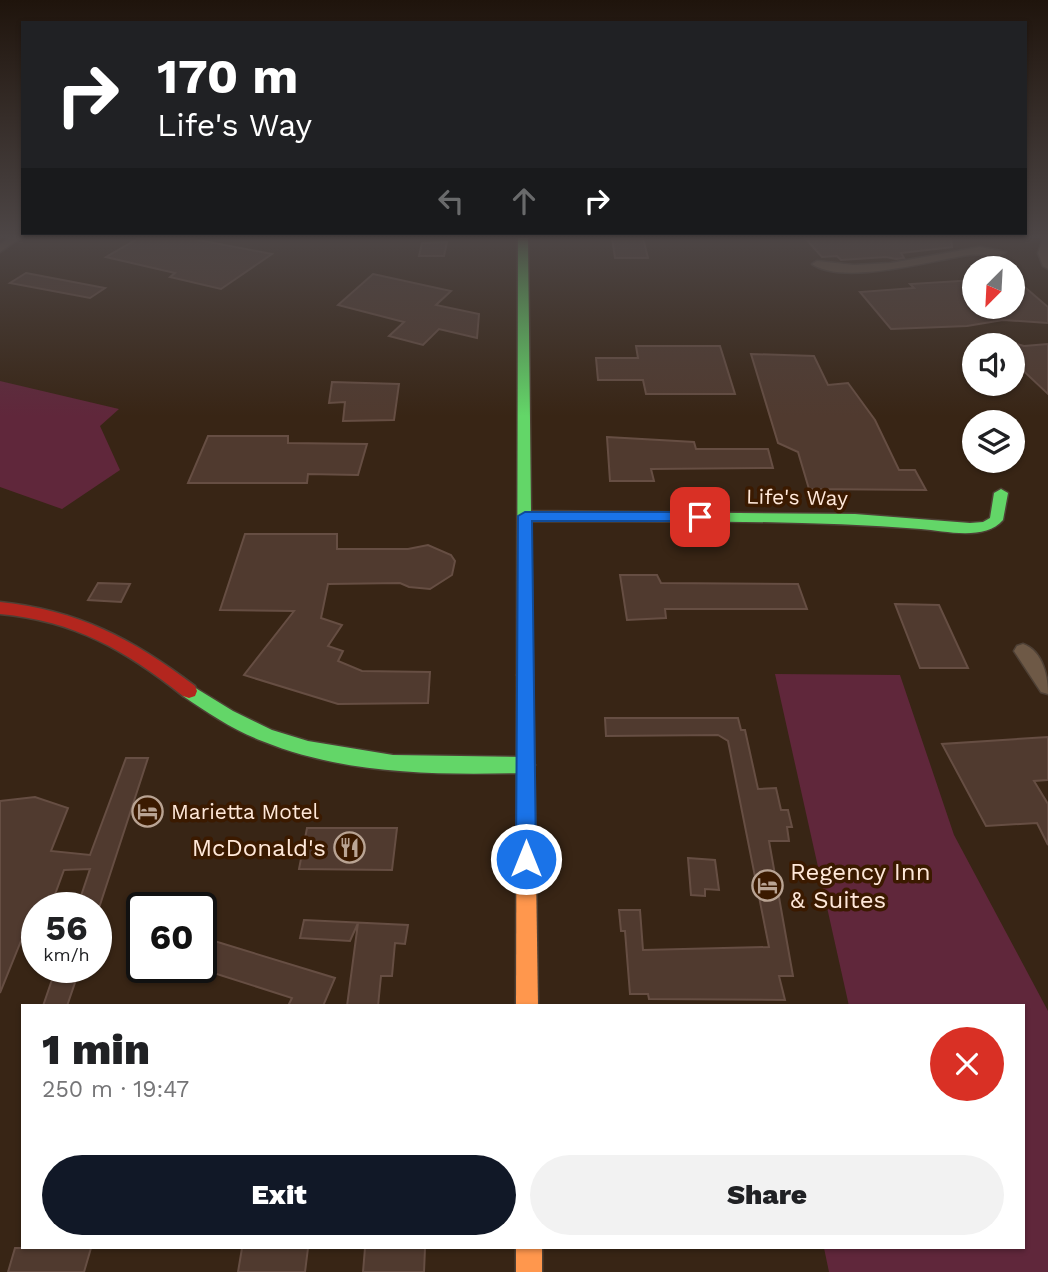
<!DOCTYPE html>
<meta charset="utf-8">
<style>
:root{--surface:#fff;--page:#f2f2f2;--text:#202124;--muted:#757577;--accent:#111827}
body{margin:0;font-family:"Work Sans",sans-serif;background:var(--page);color:var(--text);height:100vh;display:flex;flex-direction:column;font-size:26px;white-space:nowrap}
*{box-sizing:border-box;margin:0}
p{font-size:23px;color:var(--muted)}
.icon{flex:none;width:38px;height:38px;fill:none;stroke:currentColor;stroke-width:2;stroke-linecap:round;stroke-linejoin:round}
.map{position:relative;flex:1;overflow:hidden}
.details{position:absolute;left:21px;top:1004px;width:1004px;height:245px;display:flex;flex-direction:column;background:var(--surface);border-radius:0px;box-shadow:0 2px 5px #0004}
.details>*{flex:none}
.banner{position:absolute;left:21px;top:21px;width:1006px;height:214px;border-radius:0px;box-shadow:0 2px 5px #0004;background:#202124;color:#fff;overflow:hidden}
.needle{width:46px;rotate:204deg}
.controls{position:absolute;left:962px;top:256px;display:grid;gap:14px}
.controls a{display:grid;place-items:center;width:63px;height:63px;border-radius:50%;background:var(--surface);box-shadow:0 2px 5px #0004;font-size:35px}
.speed{position:absolute;left:21px;top:892px;display:flex;gap:14px;font-size:35px;font-weight:700;text-align:center}
.speed>*{display:grid;place-content:center;width:91px;height:91px;border-radius:50%;background:var(--surface);box-shadow:0 2px 5px #0004;line-height:1}
.speed small{font-size:18px;font-weight:400}
.speed .limit{border:4px solid #111;border-radius:10px;background:#fff;color:#111}
.pin{position:absolute;display:grid;place-items:center;width:60px;height:60px;color:#fff;margin:-30px;border-radius:14px;box-shadow:0 4px 10px #0006}
.me{position:absolute;width:77px;margin:-38px;rotate:0deg;stroke-linejoin:round;filter:drop-shadow(0 0 5px #0008)}
.turn{display:flex;align-items:center;gap:24px;height:147px;padding:0 21px;font-size:32px}
.turn .icon{width:91px;height:91px;stroke-width:2.5}
.turn b{display:block;font-size:49px;line-height:60px}
.lanes{display:flex;align-items:center;height:66px;padding:0 21px;background:#0003;justify-content:center;gap:35px;direction:ltr}
.lanes .off{opacity:.35}
.round{display:grid;place-items:center;flex:none;width:74px;height:74px;border-radius:37px;background:var(--page)}
.summary{display:flex;align-items:center;justify-content:space-between;height:119px;padding:0 21px}
h1{font-size:42px;font-weight:800;line-height:52px}
.primary-button{display:flex;gap:14px;margin-top:auto;padding:14px 21px}
.primary-button a{flex:1;height:80px;border-radius:42px;background:var(--accent);color:#fff;font-size:28px;font-weight:800;line-height:80px;text-align:center}
.primary-button a+a{background:var(--page);color:var(--text)}
.map>svg:first-child{display:block}
</style>
<div class="map">
<svg width="1048" height="1272" viewBox="0 0 1048 1272">
<rect width="100%" height="100%" fill="#382515"/>
<g fill="#60273b">
<path d="M0,381L119,409L100,426L120,470L62,509L0,487Z"/>
<path d="M775,674L900,675L954,835L1048,1011V1272H829L824,1248H1024V1006H849Z"/>
</g>
<g fill="#503a2f" stroke="#664e43" stroke-width="2">
<path d="M139,238H188L272,254L221,289L170,277L175,273L106,257Z"/>
<path d="M612,238H643L648,258H615Z"/>
<path d="M805,238H951L952,247L901,253L904,258L896,259L886,257L841,260L837,256L822,257Z"/>
<path d="M447,242L444,256H419L422,243Z"/>
<path d="M26,273L105,288L90,298L10,283Z"/>
<path d="M373,274L451,291L436,305L479,314L477,338L439,329L423,345L389,336L404,322L338,305Z"/>
<path d="M1013,277L1048,307V323L1003,320L967,326L891,329L860,292L914,288L910,284L975,280V306H1013Z"/>
<path d="M1013,343L1024,346L1048,344V394L1013,361Z"/>
<path d="M636,346H720L735,394H646L643,380H598L596,358H638Z"/>
<path d="M751,354L814,356L828,385L848,383L875,420L899,470H915L926,490L809,489L798,452L778,443Z"/>
<path d="M332,382L399,384L394,420L343,421L345,402L329,403Z"/>
<path d="M208,436H288V443L367,444L358,475L308,474L307,483H188Z"/>
<path d="M607,437L694,442L696,449H768L773,468L651,469L654,481H610Z"/>
<path d="M245,534H337V549H408L428,545L451,555L455,561L452,575L430,589L409,587L400,583L328,584L321,618L342,625L328,646L343,651L338,661L362,671L430,672L428,703L338,704L244,675L294,611L220,610Z"/>
<path d="M620,575H657L661,583L798,584L807,609H665L666,618L627,620Z"/>
<path d="M98,583L130,584L121,602L88,600Z"/>
<path d="M895,604L939,605L968,668H920Z"/>
<path d="M605,718H738L741,730H745L758,789L776,788L781,810H788L792,827H787L789,841H769L793,976H779L785,1000L649,999L648,994H630L625,931H621L619,910H640L643,950L769,947L728,741L718,735L606,736Z"/>
<path d="M1048,737V780L1034,781L1048,804V845L1037,823L986,826L942,744Z"/>
<path d="M126,758H148L99,908H77L90,869L64,870L50,908H37V942L21,941L0,993V801L35,797L68,808L51,851L90,855Z"/>
<path d="M307,828H397L392,870L299,869Z"/>
<path d="M688,858L715,860L719,890L705,889V896L691,895Z"/>
<path d="M304,920L408,925L405,944L395,943L392,976H381L378,1006H347L358,923L350,941L300,938Z"/>
<path d="M211,940L335,978L323,1006H288L292,998L201,969V942L209,944Z"/>
<path d="M56,968H80L67,1006H43Z"/>
<path d="M15,1248H91L84,1272H8Z"/>
<path d="M242,1248H308L305,1272H238Z"/>
<path d="M365,1248H425L424,1272H363Z"/>
</g>
<g fill="none" stroke-linecap="round" stroke-linejoin="round">
<defs>
<g id="street">
<path d="M9,238H20L0,252V244Z"/>
<path d="M1048,238V269L1043,266L1038,253L1043,239Z"/>
<path d="M980,247L1006,252C998,258 980,253 969,255C932,260 844,286 812,264L817,261L854,265L891,263Z"/>
<path d="M1023,644C1043,651 1048,677 1048,694L1041,692L1014,651L1017,646Z"/>
</g>
<g id="fast">
<path d="M518,238H528L531,511L855,514L970,523L983,522L990,518L994,493L1001,489L1008,493L1003,520C985,541 945,531 921,529C792,519 661,522 531,521L533,675L531,680H519L517,675Z"/>
<path d="M189,684L233,711L272,730L308,741L393,755L526,757L532,759L535,765L532,771L526,773C437,775 346,775 262,741C233,730 208,713 183,696L181,691L183,686Z"/>
</g>
<g id="slow">
<path d="M525,668L531,670L533,675L538,1006H516L517,675L519,670Z"/>
<rect x="516" y="1248" width="26" height="24"/>
</g>
<path id="jam" d="M0,602C78,610 133,639 195,686L197,691L195,696L189,698L183,696C125,650 75,621 0,614Z"/>
</defs>
<use href="#street" stroke="#4e4035" stroke-width="3"/>
<use href="#fast" stroke="#4e4035" stroke-width="3"/>
<use href="#slow" stroke="#4e4035" stroke-width="3"/>
<use href="#jam" stroke="#4e4035" stroke-width="3"/>
<use href="#street" fill="#6e5946" fill-rule="evenodd"/>
<use href="#fast" fill="#63d668" fill-rule="evenodd"/>
<use href="#slow" fill="#ff974d" fill-rule="evenodd"/>
<use href="#jam" fill="#b3261e" fill-rule="evenodd"/>
</g>
<linearGradient id="sky" x2="0" y2="1"><stop stop-color="#1f140c"/><stop offset="0.57" stop-color="#4d4646"/><stop offset="1" stop-color="#4d4646" stop-opacity="0"/></linearGradient>
<rect width="1048" height="416" fill="url(#sky)"/>
<path fill="#1a73e8" stroke="#114b97" stroke-width="2" d="M525,512H700L707,517L700,521H532L536,859L533,866L526,869L519,866L516,859L518,516Z"/>
<defs>
<symbol id="hotel-ring" viewBox="-11 -11 22 22"><circle r="9.5" fill="#3b1a00" stroke="#b9a494" stroke-width="1.5"/><path d="M-6-4.5h1.5V1H6V5H4.5V3h-9V5H-6ZM-4 0a1.8 1.8 0 1 1 3.6 0ZM.5 0V-2.5h3Q6-2.5 6 0Z" fill="#b9a494"/></symbol>
<symbol id="restaurant-ring" viewBox="-11 -11 22 22"><circle r="9.5" fill="#3b1a00" stroke="#b9a494" stroke-width="1.5"/><path d="M-5-6h1v4h1v-4h1v4h1v-4h1v5L-1.5 .5V6h-2V.5L-5-1ZM5-6V6H3V1.5H1.5Q1.5-4 5-6Z" fill="#b9a494"/></symbol>
</defs>
<g fill-rule="evenodd">
<use href="#hotel-ring" x="130" y="794" width="35" height="35"/>
<use href="#restaurant-ring" x="332" y="830" width="35" height="35"/>
<use href="#hotel-ring" x="750" y="868" width="35" height="35"/>
</g>
<g text-anchor="middle" dominant-baseline="central" stroke-width="7" stroke-linejoin="round" paint-order="stroke">
<g font-size="21" fill="#ffe8d9" stroke="#3b1a00">
<text transform="translate(797 497) rotate(1)">Life's Way</text>
</g>
<g font-size="21" fill="#ffe8d9" stroke="#3b1a00" text-anchor="start">
<text x="171" y="811">Marietta Motel</text>
</g>
<g font-size="24" fill="#ffe8d9" stroke="#3b1a00" text-anchor="end">
<text x="326" y="848">McDonald's</text>
<text x="790" y="872" text-anchor="start">Regency Inn<tspan x="790" dy="28">&amp; Suites</tspan></text>
</g>
</g>
</svg>
<div class="controls">
<a><svg class="needle" viewBox="-14 -14 28 28"><path d="M0-13l5 13h-10z" fill="#e53935"/><path d="M0 13l5-13h-10z" fill="#757577"/></svg></a>
<a><svg class="icon" aria-label="sound" viewBox="0 0 24 24"><path d="M4 9h4l5-4v14l-5-4H4zM17 9q2 3 0 6"/></svg></a>
<a><svg class="icon" aria-label="layers" viewBox="0 0 24 24"><path d="M12 4l9 5-9 5-9-5zM3 14l9 5 9-5"/></svg></a>
</div>
<div class="speed"><div>56<small>km/h</small></div><div class="limit">60</div></div>
<div class="pin" style="left:700px;top:517px;background:#d93025"><svg class="icon" aria-label="arrive" viewBox="0 0 24 24"><path d="M6 21V4h12l-3 4 3 4H6"/></svg></div>
<svg class="me" style="left:526px;top:859px" viewBox="-20 -20 40 40"><circle r="17" fill="#1a73e8" stroke="#fff" stroke-width="3"/><path d="M0-11L8 9 0 5-8 9z" fill="#fff"/></svg>
<div class="banner">
<div class="turn"><svg class="icon" aria-label="right" viewBox="0 0 24 24"><path d="M7 20v-9h11M14 6l5 5-5 5"/></svg><div><b>170 m</b>Life's Way</div></div>
<div class="lanes"><svg class="icon off" aria-label="left" viewBox="0 0 24 24"><path d="M17 20v-9H6M10 6l-5 5 5 5"/></svg><svg class="icon off" aria-label="ahead" viewBox="0 0 24 24"><path d="M12 20V5M6 11l6-6 6 6"/></svg><svg class="icon" aria-label="right" viewBox="0 0 24 24"><path d="M7 20v-9h11M14 6l5 5-5 5"/></svg></div>
</div>
<section class="details">
<div class="summary"><div><h1>1 min</h1><p>250 m · 19:47</p></div><a class="round" style="background:#d93025;color:#fff"><svg class="icon" aria-label="close" viewBox="0 0 24 24"><path d="M6 6l12 12M18 6L6 18"/></svg></a></div>
<div class="primary-button"><a>Exit</a><a>Share</a></div>
</section>
</div>
